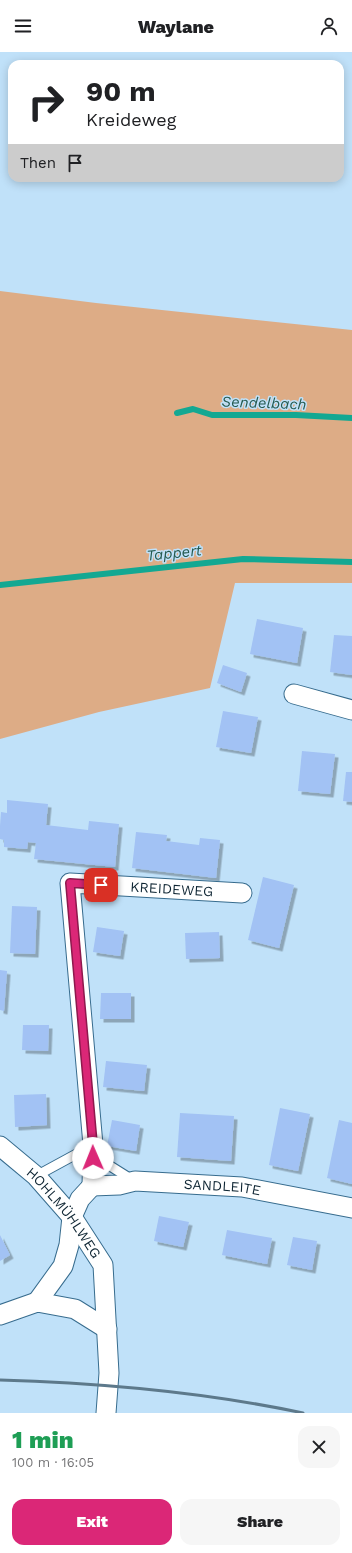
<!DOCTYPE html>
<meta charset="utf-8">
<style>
:root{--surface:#fff;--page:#f6f6f6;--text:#202124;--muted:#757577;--accent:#db2777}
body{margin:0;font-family:"Work Sans",sans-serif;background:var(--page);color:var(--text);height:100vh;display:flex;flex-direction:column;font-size:15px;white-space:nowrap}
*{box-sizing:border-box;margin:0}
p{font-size:13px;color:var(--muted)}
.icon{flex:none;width:22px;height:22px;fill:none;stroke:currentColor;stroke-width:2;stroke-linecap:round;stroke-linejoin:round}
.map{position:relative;height:1361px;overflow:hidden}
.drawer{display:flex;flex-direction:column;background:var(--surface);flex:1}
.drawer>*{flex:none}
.banner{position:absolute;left:8px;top:8px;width:336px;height:122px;border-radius:12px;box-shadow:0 2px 10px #0003;background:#fff;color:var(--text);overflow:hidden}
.pin{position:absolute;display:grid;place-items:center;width:34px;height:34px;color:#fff;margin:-17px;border-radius:8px;box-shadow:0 2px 6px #0006}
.me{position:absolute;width:44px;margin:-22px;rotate:359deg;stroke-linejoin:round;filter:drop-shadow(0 0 3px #0008)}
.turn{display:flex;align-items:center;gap:14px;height:84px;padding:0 12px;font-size:18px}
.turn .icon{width:52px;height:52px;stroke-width:2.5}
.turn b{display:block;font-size:28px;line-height:34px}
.then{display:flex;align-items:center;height:38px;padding:0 12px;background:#0003;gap:8px;font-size:15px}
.round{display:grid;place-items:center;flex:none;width:42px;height:42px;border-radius:12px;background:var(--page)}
.headline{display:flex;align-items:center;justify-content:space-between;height:68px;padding:0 12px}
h1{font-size:24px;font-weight:800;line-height:30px;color:#1e9e55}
.action{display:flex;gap:8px;margin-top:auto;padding:8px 12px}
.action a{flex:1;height:46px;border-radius:12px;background:var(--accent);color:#fff;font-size:16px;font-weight:800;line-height:46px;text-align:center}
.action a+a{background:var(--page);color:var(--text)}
header{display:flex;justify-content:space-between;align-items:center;height:52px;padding:0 12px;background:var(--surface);font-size:18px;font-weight:800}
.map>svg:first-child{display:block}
</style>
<header><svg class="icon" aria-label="menu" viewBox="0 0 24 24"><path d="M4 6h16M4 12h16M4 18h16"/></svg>Waylane<svg class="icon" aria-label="person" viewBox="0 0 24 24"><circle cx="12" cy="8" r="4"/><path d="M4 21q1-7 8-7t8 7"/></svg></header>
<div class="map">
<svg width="352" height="1361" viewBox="0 0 352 1361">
<defs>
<filter id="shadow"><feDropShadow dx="3.5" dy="3.5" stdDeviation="0" flood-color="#0004"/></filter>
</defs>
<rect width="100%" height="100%" fill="#c0e1f9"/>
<path fill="#ddac86" d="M0,239L96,251L352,278V531H235L210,636L99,660L0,687Z"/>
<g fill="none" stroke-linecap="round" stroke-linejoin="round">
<g stroke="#13a892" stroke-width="6">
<path d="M177,361L193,357L212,363H296L352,366"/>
<path d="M0,533L243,507L352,510"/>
</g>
</g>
<g fill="#a2c2f4" filter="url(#shadow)">
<path d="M257,567L303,576L297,611L250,602Z"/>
<path d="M334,583L352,584V623L330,620Z"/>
<path d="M223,613L247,621L241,640L217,631Z"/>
<path d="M223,659L258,665L251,701L216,695Z"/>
<path d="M302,699L335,702L330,742L298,739Z"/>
<path d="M346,720H352V750L343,749Z"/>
<path d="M7,748L48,752L46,773L88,778L89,769L119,772L115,815L34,807L36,791L28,790L27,797L4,795V788L0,787V774L1,760L7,761Z"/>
<path d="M136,780L167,783L166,789L199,793L200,786L220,788L216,826L132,816Z"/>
<path d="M263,825L294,833L279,896L248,888Z"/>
<path d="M12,854L37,855L35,902L10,901Z"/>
<path d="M97,875L124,879L120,904L93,900Z"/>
<path d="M219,880L220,906L186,907L185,881Z"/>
<path d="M0,918L7,919L4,959L0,958Z"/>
<path d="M101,941H131V967H100Z"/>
<path d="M23,973H49L48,999L22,998Z"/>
<path d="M106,1009L147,1013L144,1039L103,1035Z"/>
<path d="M46,1042L47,1073L15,1075L14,1043Z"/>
<path d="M280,1056L310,1062L298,1119L269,1113Z"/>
<path d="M180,1061L234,1064L231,1109L177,1105Z"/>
<path d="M112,1068L140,1073L136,1099L107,1094Z"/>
<path d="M339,1068L352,1071V1132L327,1126Z"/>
<path d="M159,1164L189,1170L183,1195L154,1189Z"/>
<path d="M227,1178L272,1186L267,1212L222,1203Z"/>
<path d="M0,1183L10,1203L0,1209Z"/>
<path d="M293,1185L317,1189L312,1218L287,1213Z"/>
</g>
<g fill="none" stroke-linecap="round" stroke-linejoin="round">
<defs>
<path id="service" d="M36,1124L93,1093L107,1112L134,1129"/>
<g id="minor">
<path d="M294,642L352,658"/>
<path id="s1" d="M0,1094L36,1124L72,1165L103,1213L109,1321L106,1361"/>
<path id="s2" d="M92,1134L93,1093L70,831L242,841"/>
<path id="s3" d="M92,1134L119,1133L135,1129L242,1135L352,1156"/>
<path d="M37,1250L63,1214L69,1193L72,1165L80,1147L92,1134"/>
<path d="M0,1263L37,1250L75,1257L107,1277"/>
</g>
</defs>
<use href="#service" stroke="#376c8e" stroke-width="11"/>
<use href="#minor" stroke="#376c8e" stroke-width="21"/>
<use href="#service" stroke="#fff" stroke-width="9"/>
<use href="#minor" stroke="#fff" stroke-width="19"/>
<path stroke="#5d798b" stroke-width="3" d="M0,1328C101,1331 204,1340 303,1361"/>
</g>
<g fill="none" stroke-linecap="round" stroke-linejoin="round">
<defs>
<path id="route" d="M93,1106V1093L70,831L101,833"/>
</defs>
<use href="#route" stroke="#8e194d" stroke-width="10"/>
<use href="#route" stroke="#db2777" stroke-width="7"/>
</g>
<g text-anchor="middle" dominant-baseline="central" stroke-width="3" stroke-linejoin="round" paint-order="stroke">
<g font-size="14" fill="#0d2432" stroke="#c0e1f9">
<text stroke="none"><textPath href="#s2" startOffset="406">KREIDEWEG</textPath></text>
<text stroke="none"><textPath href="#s3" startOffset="131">SANDLEITE</textPath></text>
<text stroke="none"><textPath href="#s1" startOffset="93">HOHLMÜHLWEG</textPath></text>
</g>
<g font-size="15" font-style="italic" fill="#24594e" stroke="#c0e1f9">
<text transform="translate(264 351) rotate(2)">Sendelbach</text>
<text transform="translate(174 501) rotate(-6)">Tappert</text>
</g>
</g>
</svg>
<div class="pin" style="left:101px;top:833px;background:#d93025"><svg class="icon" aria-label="arrive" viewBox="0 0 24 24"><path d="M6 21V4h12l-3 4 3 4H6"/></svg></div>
<svg class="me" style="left:93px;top:1106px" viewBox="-20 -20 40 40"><circle r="19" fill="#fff"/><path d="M0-13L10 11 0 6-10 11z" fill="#db2777"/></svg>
<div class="banner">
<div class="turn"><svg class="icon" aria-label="right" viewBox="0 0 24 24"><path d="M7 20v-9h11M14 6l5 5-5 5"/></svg><div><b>90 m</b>Kreideweg</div></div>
<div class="then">Then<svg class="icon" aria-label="arrive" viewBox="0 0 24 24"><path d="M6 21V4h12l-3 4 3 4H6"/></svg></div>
</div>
</div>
<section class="drawer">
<div class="headline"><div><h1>1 min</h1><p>100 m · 16:05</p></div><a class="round"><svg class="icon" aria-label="close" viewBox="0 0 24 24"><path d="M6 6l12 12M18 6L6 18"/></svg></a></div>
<div class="action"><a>Exit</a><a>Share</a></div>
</section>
